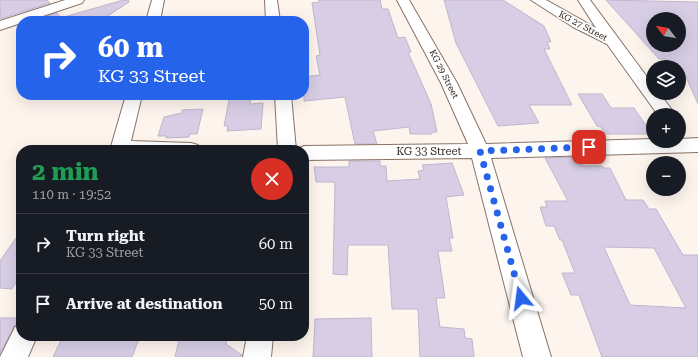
<!DOCTYPE html>
<meta charset="utf-8">
<style>
:root{--surface:#171b24;--page:#242831;--text:#f1f3f6;--muted:#9ea1a6;--line:#363941}
body{margin:0;font-family:"Roboto Serif",serif;background:var(--page);color:var(--text);height:100vh;display:flex;flex-direction:column;font-size:15px;white-space:nowrap}
*{box-sizing:border-box;margin:0}
p{font-size:13px;color:var(--muted)}
.icon{flex:none;width:22px;height:22px;fill:none;stroke:currentColor;stroke-width:2;stroke-linecap:round;stroke-linejoin:round}
.map{position:relative;flex:1;overflow:hidden}
.side{position:absolute;left:16px;top:145px;width:293px;height:196px;display:flex;flex-direction:column;background:var(--surface);border-radius:16px;box-shadow:0 4px 16px #0002}
.side>*{flex:none}
.top-card{position:absolute;left:16px;top:16px;width:293px;height:84px;border-radius:16px;box-shadow:0 4px 16px #0002;background:#2563eb;color:#fff;overflow:hidden}
.needle{width:26px;rotate:301deg}
.fabs{position:absolute;left:646px;top:12px;display:grid;gap:8px}
.fabs a{display:grid;place-items:center;width:40px;height:40px;border-radius:50%;background:var(--surface);box-shadow:0 4px 16px #0002;font-size:20px}
.pin{position:absolute;display:grid;place-items:center;width:34px;height:34px;color:#fff;margin:-17px;border-radius:8px;box-shadow:0 2px 6px #0006}
.me{position:absolute;width:44px;margin:-22px;rotate:344deg;stroke-linejoin:round;filter:drop-shadow(0 0 3px #0008)}
.turn{display:flex;align-items:center;gap:14px;height:84px;padding:0 16px;font-size:18px}
.turn .icon{width:52px;height:52px;stroke-width:2.5}
.turn b{display:block;font-size:28px;line-height:34px}
.round{display:grid;place-items:center;flex:none;width:42px;height:42px;border-radius:21px;background:var(--page)}
.summary{display:flex;align-items:center;justify-content:space-between;height:68px;padding:0 16px}
h1{font-size:24px;font-weight:700;line-height:30px;color:#1e9e55}
ul{padding:0;list-style:none}
li{display:flex;align-items:center;gap:12px;height:60px;padding:0 16px;border-top:1px solid var(--line)}
li div{flex:1}
li b{display:block;font-size:15px}
li em{font-style:normal}
.map>svg:first-child{display:block}
</style>
<div class="map">
<svg width="698" height="357" viewBox="0 0 698 357">
<rect width="100%" height="100%" fill="#fef4ee"/>
<g fill="#d7cee6" stroke="#bfb6cd" fill-rule="evenodd">
<path d="M0,0H47L50,3L0,19Z"/>
<path d="M123,0H128L129,2L100,21H64V17Z"/>
<path d="M319,0H380L382,9H388L398,38L405,37L411,52H408L431,104L437,132H432V134H410L409,127L373,131L377,144H355L345,97L304,101V77L320,75L316,56L320,55L312,3L319,2Z"/>
<path d="M444,0H503L544,26L551,42H547L550,49H544L572,105H529L539,123L498,126L456,43Z"/>
<path d="M606,0L698,2V104L683,70H679V67H670L665,59H659ZM653,19H679V45H653Z"/>
<path d="M57,13L64,21H33Z"/>
<path d="M578,94H602L611,108H634L652,134H605L601,127L597,126Z"/>
<path d="M230,95H251L250,104L263,103L261,129L227,131L228,126H224Z"/>
<path d="M203,109L197,134H190L189,137L166,138L167,136H158L164,117L182,113V110Z"/>
<path d="M577,157L583,166H602L603,168H610L626,200H643L649,209H656L683,255H698V357H602L579,295H571L562,273H575L562,240H560L554,226H546L540,207H547L545,201H568L545,158ZM604,247L654,248L686,308L630,305Z"/>
<path d="M349,161H380V166H386L387,181L420,179L418,171L424,170L422,165L452,163L464,195L446,197L453,238H449L452,251H438L445,298H436L440,327L464,329L465,338L472,339L474,357H420L418,309H392L388,245H348L347,275L333,274L335,182H316L314,167H349Z"/>
<path d="M21,231V274L12,289L0,288V261Z"/>
<path d="M0,318H19L0,353Z"/>
<path d="M371,318L372,357H313L315,319Z"/>
<path d="M63,336H140L132,357H53Z"/>
<path d="M180,336H227L226,344L242,355V357H175Z"/>
</g>
<g fill="none" stroke-linecap="round" stroke-linejoin="round">
<defs>
<g id="minor">
<path d="M65,0H84L82,3L28,21H21V23L0,30V21Z"/>
<path d="M152,0H164L160,21H146Z"/>
<path d="M265,0H277L280,21H266Z"/>
<path d="M397,0H409L457,83L486,144L653,139V141H679V139L698,138V152L491,158L551,357H523L472,158L304,160V150H278L275,95H291L296,150L304,146L468,144L441,83Z"/>
<path d="M531,0H546L596,28L578,0H590L653,85V93H659L676,115H658L607,44L573,27Z"/>
<path d="M126,95H142L131,141L191,143L198,145L200,150H110Z"/>
<path d="M21,324V336H37L28,357H0L15,327Z"/>
<path d="M247,336H273L271,357H243Z"/>
</g>
</defs>
<use href="#minor" stroke="#887266" stroke-width="2"/>
<use href="#minor" fill="#fff" fill-rule="evenodd"/>
</g>
<g fill="none" stroke-linecap="round" stroke-linejoin="round">
<path stroke="#2563eb" stroke-width="7" stroke-dasharray="0 12.6" d="M521,298L480,151L589,147"/>
</g>
<g text-anchor="middle" dominant-baseline="central" stroke-width="3.5" stroke-linejoin="round" paint-order="stroke">
<g font-size="9" fill="#2e241f" stroke="#fff">
<text transform="translate(583 26) rotate(28)">KG 27 Street</text>
<text transform="translate(444 74) rotate(63)">KG 29 Street</text>
</g>
<g font-size="11" fill="#2e241f" stroke="#fff">
<text x="429" y="151">KG 33 Street</text>
</g>
</g>
</svg>
<div class="fabs">
<a><svg class="needle" viewBox="-14 -14 28 28"><path d="M0-13l5 13h-10z" fill="#e53935"/><path d="M0 13l5-13h-10z" fill="#9ea1a6"/></svg></a>
<a><svg class="icon" aria-label="layers" viewBox="0 0 24 24"><path d="M12 4l9 5-9 5-9-5zM3 14l9 5 9-5"/></svg></a>
<a>+</a>
<a>−</a>
</div>
<div class="pin" style="left:589px;top:147px;background:#d93025"><svg class="icon" aria-label="arrive" viewBox="0 0 24 24"><path d="M6 21V4h12l-3 4 3 4H6"/></svg></div>
<svg class="me" style="left:521px;top:298px" viewBox="-20 -20 40 40"><path d="M0-17L14 15 0 8-14 15z" fill="#2563eb" stroke="#fff" stroke-width="4"/></svg>
<div class="top-card">
<div class="turn"><svg class="icon" aria-label="right" viewBox="0 0 24 24"><path d="M7 20v-9h11M14 6l5 5-5 5"/></svg><div><b>60 m</b>KG 33 Street</div></div>
</div>
<section class="side">
<div class="summary"><div><h1>2 min</h1><p>110 m · 19:52</p></div><a class="round" style="background:#d93025;color:#fff"><svg class="icon" aria-label="close" viewBox="0 0 24 24"><path d="M6 6l12 12M18 6L6 18"/></svg></a></div>
<ul>
<li><svg class="icon" aria-label="right" viewBox="0 0 24 24"><path d="M7 20v-9h11M14 6l5 5-5 5"/></svg><div><b>Turn right</b><p>KG 33 Street</p></div><em>60 m</em></li>
<li><svg class="icon" aria-label="arrive" viewBox="0 0 24 24"><path d="M6 21V4h12l-3 4 3 4H6"/></svg><div><b>Arrive at destination</b></div><em>50 m</em></li>
</ul>
</section>
</div>
